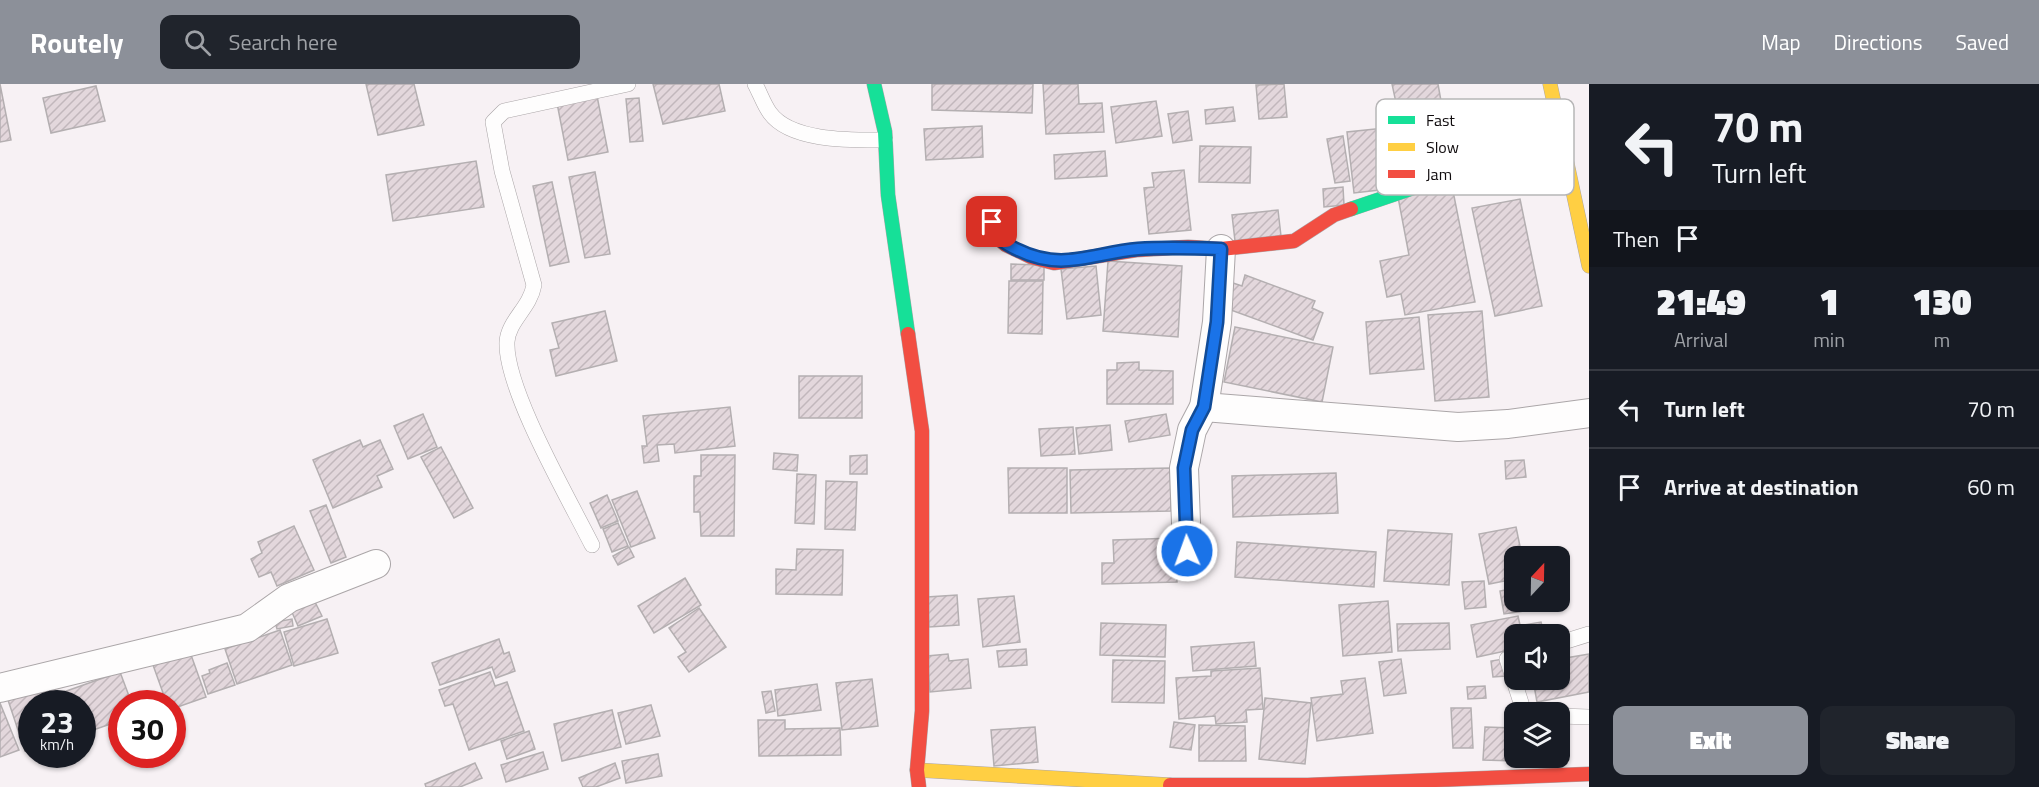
<!DOCTYPE html>
<style>
:root{--surface:#171b24;--page:#20242c;--text:#f1f3f6;--muted:#9ea1a6;--line:#363941;--accent:#8c9099}
body{margin:0;font-family:"Titillium Web",sans-serif;background:var(--page);color:var(--text);height:100vh;display:flex;flex-direction:column;font-size:22px;white-space:nowrap}
*{box-sizing:border-box;margin:0}
p{font-size:20px;color:var(--muted)}
.icon{flex:none;width:33px;height:33px;fill:none;stroke:currentColor;stroke-width:2;stroke-linecap:round;stroke-linejoin:round}
.map{position:relative;flex:1;overflow:hidden}
.sheet{display:flex;flex-direction:column;background:var(--surface);width:450px}
.sheet>*{flex:none}
.top-card{background:#171b24;color:var(--text);overflow:hidden}
.needle{width:39px;rotate:22deg}
.buttons{position:absolute;left:1504px;top:462px;display:grid;gap:12px}
.buttons a{display:grid;place-items:center;width:66px;height:66px;border-radius:12px;background:var(--surface);box-shadow:0 2px 4px #0004;font-size:30px}
.speed{position:absolute;left:18px;top:606px;display:flex;gap:12px;font-size:30px;font-weight:700;text-align:center}
.speed>*{display:grid;place-content:center;width:78px;height:78px;border-radius:50%;background:var(--surface);box-shadow:0 2px 4px #0004;line-height:1}
.speed small{font-size:15px;font-weight:400}
.speed .limit{border:9px solid #d22;background:#fff;color:#111}
.pin{position:absolute;display:grid;place-items:center;width:51px;height:51px;color:#fff;margin:-26px;border-radius:12px;box-shadow:0 3px 9px #0006}
.me{position:absolute;width:66px;margin:-33px;rotate:358deg;stroke-linejoin:round;filter:drop-shadow(0 0 4px #0008)}
.turn{display:flex;align-items:center;gap:21px;height:126px;padding:0 24px;font-size:27px}
.turn .icon{width:78px;height:78px;stroke-width:2.5}
.turn b{display:block;font-size:42px;line-height:51px}
.then{display:flex;align-items:center;height:57px;padding:0 24px;background:#0003;gap:12px;font-size:22px}
.eta{display:flex;justify-content:space-evenly;align-items:center;height:102px;text-align:center}
.eta b{font-size:36px;font-weight:800;line-height:42px}
.cta{display:flex;gap:12px;margin-top:auto;padding:12px 24px}
.cta a{flex:1;height:69px;border-radius:12px;background:var(--accent);color:#fff;font-size:24px;font-weight:800;line-height:69px;text-align:center}
.cta a+a{background:var(--page);color:var(--text)}
ul{padding:0;list-style:none}
li{display:flex;align-items:center;gap:18px;height:78px;padding:0 24px;border-top:2px solid var(--line)}
li div{flex:1}
li b{display:block;font-size:22px}
li em{font-style:normal}
header{display:flex;align-items:center;gap:36px;box-sizing:border-box;height:84px;padding:0 30px;background:var(--accent);color:#fff}
header strong{font-size:28px}
nav{display:flex;gap:33px;margin-inline-start:auto;font-size:21px}
.search{width:420px;height:54px;background:var(--page);display:flex;align-items:center;gap:15px;box-sizing:border-box;padding:0 21px;border-radius:12px;color:var(--muted);font-size:22px}
main{display:flex;flex:1;min-height:0}
.map>svg:first-child{display:block}
</style>
<header>
<strong>Routely</strong>
<div class="search"><svg class="icon" aria-label="search" viewBox="0 0 24 24"><circle cx="10" cy="10" r="6"/><path d="M15 15l6 6"/></svg>Search here</div>
<nav><a>Map</a><a>Directions</a><a>Saved</a></nav>
</header>
<main>
<div class="map">
<svg width="1589" height="703" viewBox="0 0 1589 703">
<defs>
<pattern id="building-hatch" width="6" height="6" patternUnits="userSpaceOnUse" patternTransform="scale(1.5)"><rect width="6" height="6" fill="#e3d7dc"/><path d="M-1 1l2-2M0 6l6-6M5 7l2-2" fill="none" stroke="#c2b7bc"/></pattern>
</defs>
<rect width="100%" height="100%" fill="#f7f1f4"/>
<g fill="url(#building-hatch)" stroke="#b4afb1" stroke-width="1.5">
<path d="M0,0L11,56L0,58Z"/>
<path d="M366,0H414L424,41L378,51Z"/>
<path d="M653,0H719L725,27L663,40Z"/>
<path d="M932,0H1033L1032,29L932,26Z"/>
<path d="M1043,0H1078L1079,20L1102,19L1104,48L1046,50Z"/>
<path d="M1284,0L1287,33L1259,35L1256,1Z"/>
<path d="M1392,0H1438L1444,34L1401,42Z"/>
<path d="M96,2L105,37L51,49L43,14Z"/>
<path d="M597,12L608,68L568,76L557,19Z"/>
<path d="M639,14L643,57L630,58L626,15Z"/>
<path d="M1156,17L1162,52L1116,59L1111,23Z"/>
<path d="M1233,23L1235,37L1206,40L1205,26Z"/>
<path d="M1188,27L1192,56L1173,59L1168,30Z"/>
<path d="M982,42L983,73L926,76L924,45Z"/>
<path d="M1394,43L1399,79L1385,80L1388,105L1354,109L1347,48Z"/>
<path d="M1343,52L1350,97L1335,99L1327,55Z"/>
<path d="M1200,62L1251,63L1250,99L1199,98Z"/>
<path d="M1105,67L1107,92L1055,95L1054,71Z"/>
<path d="M476,77L484,123L393,137L386,91Z"/>
<path d="M1184,86L1191,146L1149,150L1144,104L1154,103L1152,89Z"/>
<path d="M595,88L610,170L585,174L569,93Z"/>
<path d="M552,98L569,178L550,182L533,102Z"/>
<path d="M1452,102L1475,218L1405,231L1401,210L1387,213L1380,177L1409,171L1398,113Z"/>
<path d="M1343,103L1344,121L1324,123L1323,105Z"/>
<path d="M1520,115L1542,222L1495,232L1472,124Z"/>
<path d="M1278,126L1281,152L1235,157L1232,131Z"/>
<path d="M1108,177L1182,182L1178,253L1103,247Z"/>
<path d="M1011,180L1044,181V196H1011Z"/>
<path d="M1096,182L1101,231L1067,235L1061,185Z"/>
<path d="M1245,191L1315,217L1312,224L1323,229L1313,256L1220,222L1230,198L1242,202Z"/>
<path d="M1009,197H1043L1042,250L1008,249Z"/>
<path d="M605,227L617,277L556,292L550,266L559,264L552,239Z"/>
<path d="M1482,227L1489,313L1435,317L1428,231Z"/>
<path d="M1419,233L1424,285L1370,290L1366,238Z"/>
<path d="M1235,243L1333,263L1322,318L1224,298Z"/>
<path d="M1139,278V286L1173,287V320H1107V286H1117V279Z"/>
<rect x="799" y="292" width="63" height="42"/>
<path d="M730,323L735,362L675,369L674,360L657,361L659,377L644,379L642,362H647L643,332Z"/>
<path d="M423,330L437,363L408,375L394,342Z"/>
<path d="M1166,330L1170,351L1129,358L1125,337Z"/>
<path d="M1110,341L1112,366L1079,370L1076,344Z"/>
<path d="M1073,343L1075,370L1041,372L1039,345Z"/>
<path d="M360,356L363,363L380,356L393,385L377,392L382,403L333,424L313,376Z"/>
<path d="M441,363L473,424L454,434L421,373Z"/>
<path d="M774,369L798,371L797,387L773,385Z"/>
<path d="M701,371H735L734,452H701L700,428H694V392H701Z"/>
<path d="M867,371V390H850V372Z"/>
<path d="M1524,376L1526,393L1506,395L1505,377Z"/>
<path d="M1008,384H1067V429H1009Z"/>
<path d="M1170,384L1171,427L1071,429L1070,386Z"/>
<path d="M1336,389L1338,429L1233,433L1232,392Z"/>
<path d="M797,390L816,391L814,440L795,439Z"/>
<path d="M826,397L857,398L855,446L825,445Z"/>
<path d="M637,407L655,454L631,463L612,416Z"/>
<path d="M607,411L618,437L601,444L590,419Z"/>
<path d="M326,421L346,473L331,479L310,427Z"/>
<path d="M618,439L628,462L612,468L603,445Z"/>
<path d="M294,442L314,486L277,502L271,488L259,493L251,475L262,469L258,458Z"/>
<path d="M1516,443L1522,472H1515V495L1489,500L1479,450Z"/>
<path d="M1388,446L1452,450L1449,501L1384,497Z"/>
<path d="M1176,454L1177,498L1102,500V479H1114L1113,456Z"/>
<path d="M1237,458L1376,468L1374,503L1235,493Z"/>
<path d="M629,463L634,473L618,481L613,472Z"/>
<path d="M797,465L843,466L842,511L776,510V485L796,486Z"/>
<path d="M685,494L701,521L654,549L638,522Z"/>
<path d="M1484,497L1486,523L1465,525L1462,498Z"/>
<path d="M1515,504V518H1545L1546,524L1504,530L1500,507Z"/>
<path d="M957,511L959,541L929,543L927,513Z"/>
<path d="M1014,512L1020,558L983,563L978,515Z"/>
<path d="M314,516L322,532L298,542L291,526Z"/>
<path d="M1388,517L1392,568L1343,572L1339,521Z"/>
<path d="M699,524L726,563L689,588L678,573L686,568L669,544Z"/>
<path d="M1518,532L1522,550H1515V565L1477,573L1471,541Z"/>
<path d="M292,535L293,542L277,545L275,538Z"/>
<path d="M327,535L338,569L294,582L284,548Z"/>
<path d="M1541,538L1544,550H1526L1524,541Z"/>
<path d="M1101,539L1166,541L1165,573L1100,571Z"/>
<path d="M1449,539L1450,565L1398,567L1397,540Z"/>
<path d="M280,546L292,581L237,600L225,565Z"/>
<path d="M499,555L504,570L509,568L515,587L496,594L492,583L440,601L432,579Z"/>
<path d="M1254,558L1256,582L1193,587L1191,563Z"/>
<path d="M1026,565L1027,581L999,583L997,567Z"/>
<path d="M190,568L206,613L172,625V620H167L153,581Z"/>
<path d="M948,570L949,577L968,575L971,604L930,608L927,572Z"/>
<path d="M1589,570V608L1537,618L1533,596H1560V575Z"/>
<path d="M1401,575L1406,609L1384,612L1379,578Z"/>
<path d="M1503,575L1506,592L1493,593L1491,577Z"/>
<path d="M1113,576L1165,577L1164,619L1112,618Z"/>
<path d="M227,579L235,601L208,610L202,592L210,589L209,586Z"/>
<path d="M1260,584L1263,625L1246,626L1247,638L1216,640L1215,632L1179,635L1176,594L1211,592V587Z"/>
<path d="M120,588L132,620H122V636L82,650V620H62L58,610Z"/>
<path d="M490,588L495,602L507,598L524,647L469,666L453,620L445,622L439,606Z"/>
<path d="M1365,594L1373,649L1317,657L1311,614L1343,610L1341,597Z"/>
<path d="M872,595L878,642L842,646L836,599Z"/>
<path d="M817,600L821,626L778,632L775,606Z"/>
<path d="M54,602L59,620H32V664L25,667L8,616Z"/>
<path d="M1485,602L1486,614L1468,615L1467,603Z"/>
<path d="M771,607L775,627L766,629L762,608Z"/>
<path d="M1265,614L1311,619L1305,680L1259,675Z"/>
<path d="M0,619L19,666L0,673Z"/>
<path d="M651,621L660,652L626,660L618,629Z"/>
<path d="M1451,624H1471L1473,664H1453Z"/>
<path d="M612,626L621,663L562,677L554,640Z"/>
<path d="M758,636H785V645L840,644L841,671L759,672Z"/>
<path d="M1174,638L1195,641L1191,666L1170,663Z"/>
<path d="M1199,641L1245,642L1246,677H1199Z"/>
<path d="M1035,643L1038,678L994,682L991,646Z"/>
<path d="M1485,643L1515,644V677L1483,676Z"/>
<path d="M529,647L535,665L507,675L501,657Z"/>
<path d="M543,668L548,685L506,698L501,681Z"/>
<path d="M658,670L662,692L626,699L622,677Z"/>
<path d="M475,679L482,694L460,703H426L425,700Z"/>
<path d="M615,679L620,694L596,703H583L579,694Z"/>
</g>
<g fill="none" stroke-linecap="round" stroke-linejoin="round">
<defs>
<g id="lane">
<path d="M755,0C760,9 764,21 770,29C791,58 853,56 885,56"/>
<path d="M592,461C569,415 505,305 507,258C508,237 530,224 534,201L502,87L493,38L504,27L628,0"/>
<path d="M1560,559L1589,550"/>
<path d="M1515,572L1507,575L1524,628"/>
<path d="M1560,632L1589,633"/>
</g>
<g id="street">
<path d="M1204,323L1458,343L1508,340L1589,329"/>
<path d="M1187,467L1184,384L1192,346L1204,323L1217,238L1221,165"/>
<path d="M0,604L247,544L289,514L376,480"/>
</g>
<g id="fast">
<path d="M874,0L885,48L888,111L908,250"/>
<path d="M1351,125L1561,54"/>
</g>
<g id="slow">
<path d="M1550,0L1589,182"/>
<path d="M917,686L1170,701"/>
</g>
<g id="jam">
<path d="M993,123L994,151L1006,161L1031,173L1054,179L1136,166L1188,163L1221,165L1294,157L1334,131L1351,125"/>
<path d="M908,250L922,347V627L917,686L919,703"/>
<path d="M1170,701H1308L1589,690"/>
</g>
</defs>
<use href="#lane" stroke="#aba6a8" stroke-width="16"/>
<use href="#street" stroke="#aba6a8" stroke-width="30"/>
<use href="#fast" stroke="#aba6a8" stroke-width="15"/>
<use href="#slow" stroke="#aba6a8" stroke-width="15"/>
<use href="#jam" stroke="#aba6a8" stroke-width="15"/>
<use href="#lane" stroke="#fefdfd" stroke-width="15"/>
<use href="#street" stroke="#fefdfd" stroke-width="28"/>
<use href="#fast" stroke="#16e098" stroke-width="14"/>
<use href="#slow" stroke="#ffcf43" stroke-width="14"/>
<use href="#jam" stroke="#f24e42" stroke-width="14"/>
</g>
<g fill="none" stroke-linecap="round" stroke-linejoin="round">
<defs>
<path id="route" d="M992,138C995,154 1003,159 1018,166C1062,188 1093,169 1138,165C1166,163 1193,164 1221,165L1217,238L1204,323L1192,346L1184,384L1187,467"/>
</defs>
<use href="#route" stroke="#114b97" stroke-width="15"/>
<use href="#route" stroke="#1a73e8" stroke-width="10"/>
</g>
<rect x="1376" y="15" width="198" height="96" rx="9" fill="#fff" stroke="#b7b6b7" stroke-width="1.5"/>
<rect x="1388" y="32" width="27" height="8" fill="#16e098"/>
<rect x="1388" y="59" width="27" height="8" fill="#ffcf43"/>
<rect x="1388" y="86" width="27" height="8" fill="#f24e42"/>
<g font-size="16" fill="#100c0e">
<text x="1426" y="42">Fast</text>
<text x="1426" y="69">Slow</text>
<text x="1426" y="96">Jam</text>
</g>
</svg>
<div class="buttons">
<a><svg class="needle" viewBox="-14 -14 28 28"><path d="M0-13l5 13h-10z" fill="#e53935"/><path d="M0 13l5-13h-10z" fill="#9ea1a6"/></svg></a>
<a><svg class="icon" aria-label="sound" viewBox="0 0 24 24"><path d="M4 9h4l5-4v14l-5-4H4zM17 9q2 3 0 6"/></svg></a>
<a><svg class="icon" aria-label="layers" viewBox="0 0 24 24"><path d="M12 4l9 5-9 5-9-5zM3 14l9 5 9-5"/></svg></a>
</div>
<div class="speed"><div>23<small>km/h</small></div><div class="limit">30</div></div>
<div class="pin" style="left:992px;top:138px;background:#d93025"><svg class="icon" aria-label="arrive" viewBox="0 0 24 24"><path d="M6 21V4h12l-3 4 3 4H6"/></svg></div>
<svg class="me" style="left:1187px;top:467px" viewBox="-20 -20 40 40"><circle r="17" fill="#1a73e8" stroke="#fff" stroke-width="3"/><path d="M0-11L8 9 0 5-8 9z" fill="#fff"/></svg>
</div>
<section class="sheet">
<div class="top-card">
<div class="turn"><svg class="icon" aria-label="left" viewBox="0 0 24 24"><path d="M17 20v-9H6M10 6l-5 5 5 5"/></svg><div><b>70 m</b>Turn left</div></div>
<div class="then">Then<svg class="icon" aria-label="arrive" viewBox="0 0 24 24"><path d="M6 21V4h12l-3 4 3 4H6"/></svg></div>
</div>
<div class="eta">
<div><b>21:49</b><p>Arrival</p></div>
<div><b>1</b><p>min</p></div>
<div><b>130</b><p>m</p></div>
</div>
<ul>
<li><svg class="icon" aria-label="left" viewBox="0 0 24 24"><path d="M17 20v-9H6M10 6l-5 5 5 5"/></svg><div><b>Turn left</b></div><em>70 m</em></li>
<li><svg class="icon" aria-label="arrive" viewBox="0 0 24 24"><path d="M6 21V4h12l-3 4 3 4H6"/></svg><div><b>Arrive at destination</b></div><em>60 m</em></li>
</ul>
<div class="cta"><a>Exit</a><a>Share</a></div>
</section>
</main>
